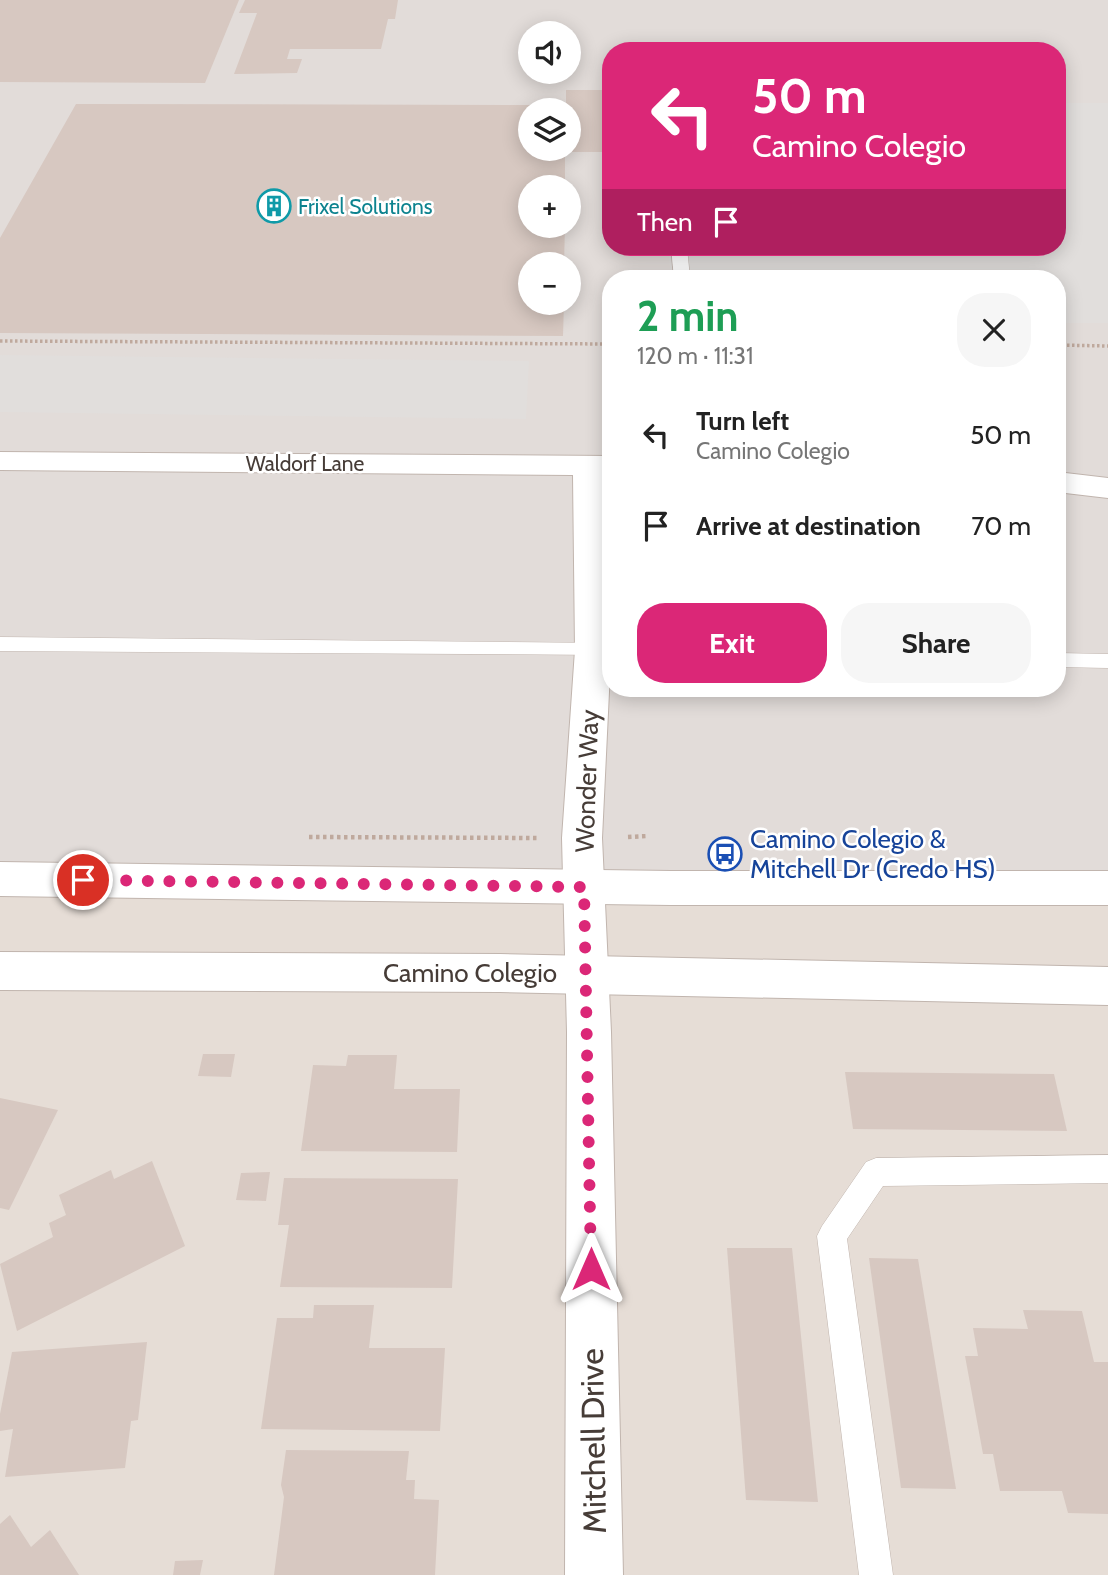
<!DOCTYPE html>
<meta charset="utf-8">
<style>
:root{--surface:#fff;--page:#f6f6f6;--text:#222;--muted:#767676;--accent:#db2777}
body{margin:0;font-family:Cabin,sans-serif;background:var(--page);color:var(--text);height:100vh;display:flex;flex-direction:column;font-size:26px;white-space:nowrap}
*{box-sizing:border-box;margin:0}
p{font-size:23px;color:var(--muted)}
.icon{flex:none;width:38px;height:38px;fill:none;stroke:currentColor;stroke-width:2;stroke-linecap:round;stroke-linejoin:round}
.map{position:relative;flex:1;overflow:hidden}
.details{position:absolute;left:602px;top:270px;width:464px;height:427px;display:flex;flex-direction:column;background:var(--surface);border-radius:28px;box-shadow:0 4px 18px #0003}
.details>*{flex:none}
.banner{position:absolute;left:602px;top:42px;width:464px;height:214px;border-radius:28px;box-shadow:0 4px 18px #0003;background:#db2777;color:#fff;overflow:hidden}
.buttons{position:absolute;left:518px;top:21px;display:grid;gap:14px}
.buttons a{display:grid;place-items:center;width:63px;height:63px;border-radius:50%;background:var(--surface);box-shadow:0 4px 18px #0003;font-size:35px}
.pin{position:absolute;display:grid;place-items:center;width:60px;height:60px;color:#fff;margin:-30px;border:4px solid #fff;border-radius:50%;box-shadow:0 2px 7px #0007}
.me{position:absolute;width:77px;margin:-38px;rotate:0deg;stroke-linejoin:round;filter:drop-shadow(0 0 5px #0008)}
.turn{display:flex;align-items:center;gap:24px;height:147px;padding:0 35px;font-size:32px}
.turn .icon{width:91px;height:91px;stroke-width:2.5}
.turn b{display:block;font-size:49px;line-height:60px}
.then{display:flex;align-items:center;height:66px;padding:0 35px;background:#0003;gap:14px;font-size:26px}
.round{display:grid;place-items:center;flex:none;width:74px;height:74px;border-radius:28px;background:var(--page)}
.head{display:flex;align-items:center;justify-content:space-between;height:119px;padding:0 35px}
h1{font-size:42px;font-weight:700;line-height:52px;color:#1e9e55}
.cta{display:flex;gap:14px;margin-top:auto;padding:14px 35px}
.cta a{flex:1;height:80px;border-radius:28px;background:var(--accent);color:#fff;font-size:28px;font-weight:700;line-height:80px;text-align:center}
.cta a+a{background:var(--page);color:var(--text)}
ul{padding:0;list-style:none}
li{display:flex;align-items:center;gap:21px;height:91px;padding:0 35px}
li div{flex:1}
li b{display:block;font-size:26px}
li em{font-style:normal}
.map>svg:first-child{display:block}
</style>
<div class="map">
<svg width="1108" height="1575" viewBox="0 0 1108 1575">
<rect width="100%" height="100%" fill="#f3ece8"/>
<path fill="#e6ddd6" d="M0,862L1108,883V1575H0Z"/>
<path fill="#e2dcd9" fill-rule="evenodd" d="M0,0H1108V888L0,879ZM530,33H569V72H530ZM611,51H1057V247H611ZM530,110H569V149H530ZM530,187H569V226H530ZM530,264H569V303H530ZM611,278H1057V688H611Z"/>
<g fill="#e1dedc">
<path d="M1057,103H1108V323H1057V278H671L668,247H1057Z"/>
<path d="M0,355L529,361L526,419L0,412Z"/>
</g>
<g fill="#d7c8c1" fill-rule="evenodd">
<path d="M0,0H239L205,83L0,82Z"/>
<path d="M245,0H398L395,19H388L381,49H290L287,59H302L297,73L234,74L257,13H239Z"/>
<path d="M566,90H611V152H565V187H530V226H565L564,264H530V303H564L563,336L0,333V238L76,104L566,105ZM530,110H569V149H530Z"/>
<path d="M203,1054H235L231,1077L198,1076Z"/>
<path d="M348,1055H397L394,1089H460L457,1152L301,1151L313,1065L346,1066Z"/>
<path d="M845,1072L1054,1074L1067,1131L853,1129Z"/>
<path d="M0,1098L58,1110L9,1210L0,1208Z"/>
<path d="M152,1161L185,1246L17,1331L0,1264L53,1237L49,1223L66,1215L59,1195L111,1170L114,1179Z"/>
<path d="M270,1172L266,1201L236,1200L241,1173Z"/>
<path d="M284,1178L458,1179L452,1288L280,1287L289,1225H278Z"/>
<path d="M727,1248H792L818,1502L746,1500Z"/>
<path d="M869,1258L918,1259L956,1489L901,1488Z"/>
<path d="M314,1305H374L369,1348H445L440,1431L261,1429L277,1318H313Z"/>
<path d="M1023,1310L1082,1311L1094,1362H1108V1514L1068,1513L1062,1491H1000L993,1454H983L965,1356H978L973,1328L1028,1329Z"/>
<path d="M147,1342L138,1420L131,1421L125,1468L5,1477L13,1429L0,1431V1414L12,1352Z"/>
<path d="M286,1450L409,1451L406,1480H415L414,1499L439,1500L435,1575H274L284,1497L281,1485Z"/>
<path d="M10,1515L31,1547L50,1530L79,1575H0V1524Z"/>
<path d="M203,1560L200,1575H173L175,1561Z"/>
</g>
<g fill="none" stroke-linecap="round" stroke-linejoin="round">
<defs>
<g id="service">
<path d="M671,247H687L690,278H674Z"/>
<path d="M0,637L604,643L611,645V655L0,651Z"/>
<path d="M1057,653L1108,654V668L1057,667Z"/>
<path d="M1108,1155V1183L883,1186L847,1239L893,1575H859L817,1236L822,1226L866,1162L876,1158Z"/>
</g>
<g id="minor">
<path d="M0,452L611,456V476L604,475L611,650L602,838L611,1032L623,1575H565L567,1032L562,838L575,650L573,475L0,470Z"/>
<path d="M1057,472L1108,478V498L1057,492Z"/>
</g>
<g id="tertiary">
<path d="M0,862L671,871H1108V905H671L0,896Z"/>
<path d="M0,952L500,954L1108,967V1005L500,992L0,990Z"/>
</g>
</defs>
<use href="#service" stroke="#c1b5ae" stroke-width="1"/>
<use href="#minor" stroke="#c1b5ae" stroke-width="2"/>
<use href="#tertiary" stroke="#c1b5ae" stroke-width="2"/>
<g stroke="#bfa99d" stroke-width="3.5" stroke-dasharray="2.5 2.5" stroke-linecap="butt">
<path d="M0,341L611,344"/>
<path d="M1057,345L1108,346"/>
</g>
<g stroke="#bfa99d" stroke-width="4.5" stroke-dasharray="3.5 3.5" stroke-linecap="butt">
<path d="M309,837L539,838"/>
<path d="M628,837L648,836"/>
</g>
<use href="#service" fill="#fff" fill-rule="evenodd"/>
<use href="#minor" fill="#fff" fill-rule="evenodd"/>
<use href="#tertiary" fill="#fff" fill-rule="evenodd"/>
</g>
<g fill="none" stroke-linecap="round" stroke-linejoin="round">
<path stroke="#db2777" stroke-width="12" stroke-dasharray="0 21.6" d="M83,880L584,887L591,1269"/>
</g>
<defs>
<symbol id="building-ring" viewBox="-11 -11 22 22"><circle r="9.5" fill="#fff" stroke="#0f9aa8" stroke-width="1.5"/><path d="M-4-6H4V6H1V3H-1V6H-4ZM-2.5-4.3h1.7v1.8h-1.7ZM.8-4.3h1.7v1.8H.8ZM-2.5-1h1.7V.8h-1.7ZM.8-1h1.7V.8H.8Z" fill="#0f9aa8"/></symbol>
<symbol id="bus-ring" viewBox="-11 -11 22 22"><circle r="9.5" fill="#fff" stroke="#1a4fb4" stroke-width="1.5"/><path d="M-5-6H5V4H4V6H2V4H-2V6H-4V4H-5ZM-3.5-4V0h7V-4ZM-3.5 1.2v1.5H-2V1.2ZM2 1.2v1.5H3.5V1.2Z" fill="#1a4fb4"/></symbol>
</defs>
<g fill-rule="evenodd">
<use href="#building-ring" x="255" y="187" width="38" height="38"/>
<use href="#bus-ring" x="706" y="835" width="38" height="38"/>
</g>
<g text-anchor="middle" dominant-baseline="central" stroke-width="5" stroke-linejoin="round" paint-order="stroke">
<g font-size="21" fill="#0d838f" stroke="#fff" text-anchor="start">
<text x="298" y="206">Frixel Solutions</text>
</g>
<g font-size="21" fill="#463c37" stroke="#fff">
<text x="305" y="463">Waldorf Lane</text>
</g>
<g font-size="26" fill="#463c37" stroke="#fff">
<text transform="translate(587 781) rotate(-88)">Wonder Way</text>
<text x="470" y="973">Camino Colegio</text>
</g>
<g font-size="26" fill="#164399" stroke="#fff" text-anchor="start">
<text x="750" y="839">Camino Colegio &amp;<tspan x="750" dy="30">Mitchell Dr (Credo HS)</tspan></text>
</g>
<g font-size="32" fill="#463c37" stroke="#fff">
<text transform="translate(593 1441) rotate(-91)">Mitchell Drive</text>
</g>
</g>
</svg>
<div class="buttons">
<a><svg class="icon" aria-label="sound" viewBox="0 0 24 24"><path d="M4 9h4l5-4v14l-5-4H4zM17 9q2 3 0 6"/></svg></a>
<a><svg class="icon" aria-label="layers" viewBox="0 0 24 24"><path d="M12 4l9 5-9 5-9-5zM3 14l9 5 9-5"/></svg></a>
<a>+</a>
<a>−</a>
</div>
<div class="pin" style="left:83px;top:880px;background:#d93025"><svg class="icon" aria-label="arrive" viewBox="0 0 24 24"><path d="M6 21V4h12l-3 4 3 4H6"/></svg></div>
<svg class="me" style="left:591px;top:1269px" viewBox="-20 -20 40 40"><path d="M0-17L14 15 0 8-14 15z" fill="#db2777" stroke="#fff" stroke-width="4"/></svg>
<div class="banner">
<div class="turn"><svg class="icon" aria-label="left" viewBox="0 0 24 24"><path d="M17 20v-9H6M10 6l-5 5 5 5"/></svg><div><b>50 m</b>Camino Colegio</div></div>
<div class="then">Then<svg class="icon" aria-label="arrive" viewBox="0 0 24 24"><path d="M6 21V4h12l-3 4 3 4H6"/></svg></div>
</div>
<section class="details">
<div class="head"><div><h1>2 min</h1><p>120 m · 11:31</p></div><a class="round"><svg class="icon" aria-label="close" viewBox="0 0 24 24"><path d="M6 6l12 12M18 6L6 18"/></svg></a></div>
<ul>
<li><svg class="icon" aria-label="left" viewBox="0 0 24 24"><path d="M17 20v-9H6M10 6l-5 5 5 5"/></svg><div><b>Turn left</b><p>Camino Colegio</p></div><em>50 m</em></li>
<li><svg class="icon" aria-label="arrive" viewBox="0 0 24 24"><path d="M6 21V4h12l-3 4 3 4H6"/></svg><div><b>Arrive at destination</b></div><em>70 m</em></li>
</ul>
<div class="cta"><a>Exit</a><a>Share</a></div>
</section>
</div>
